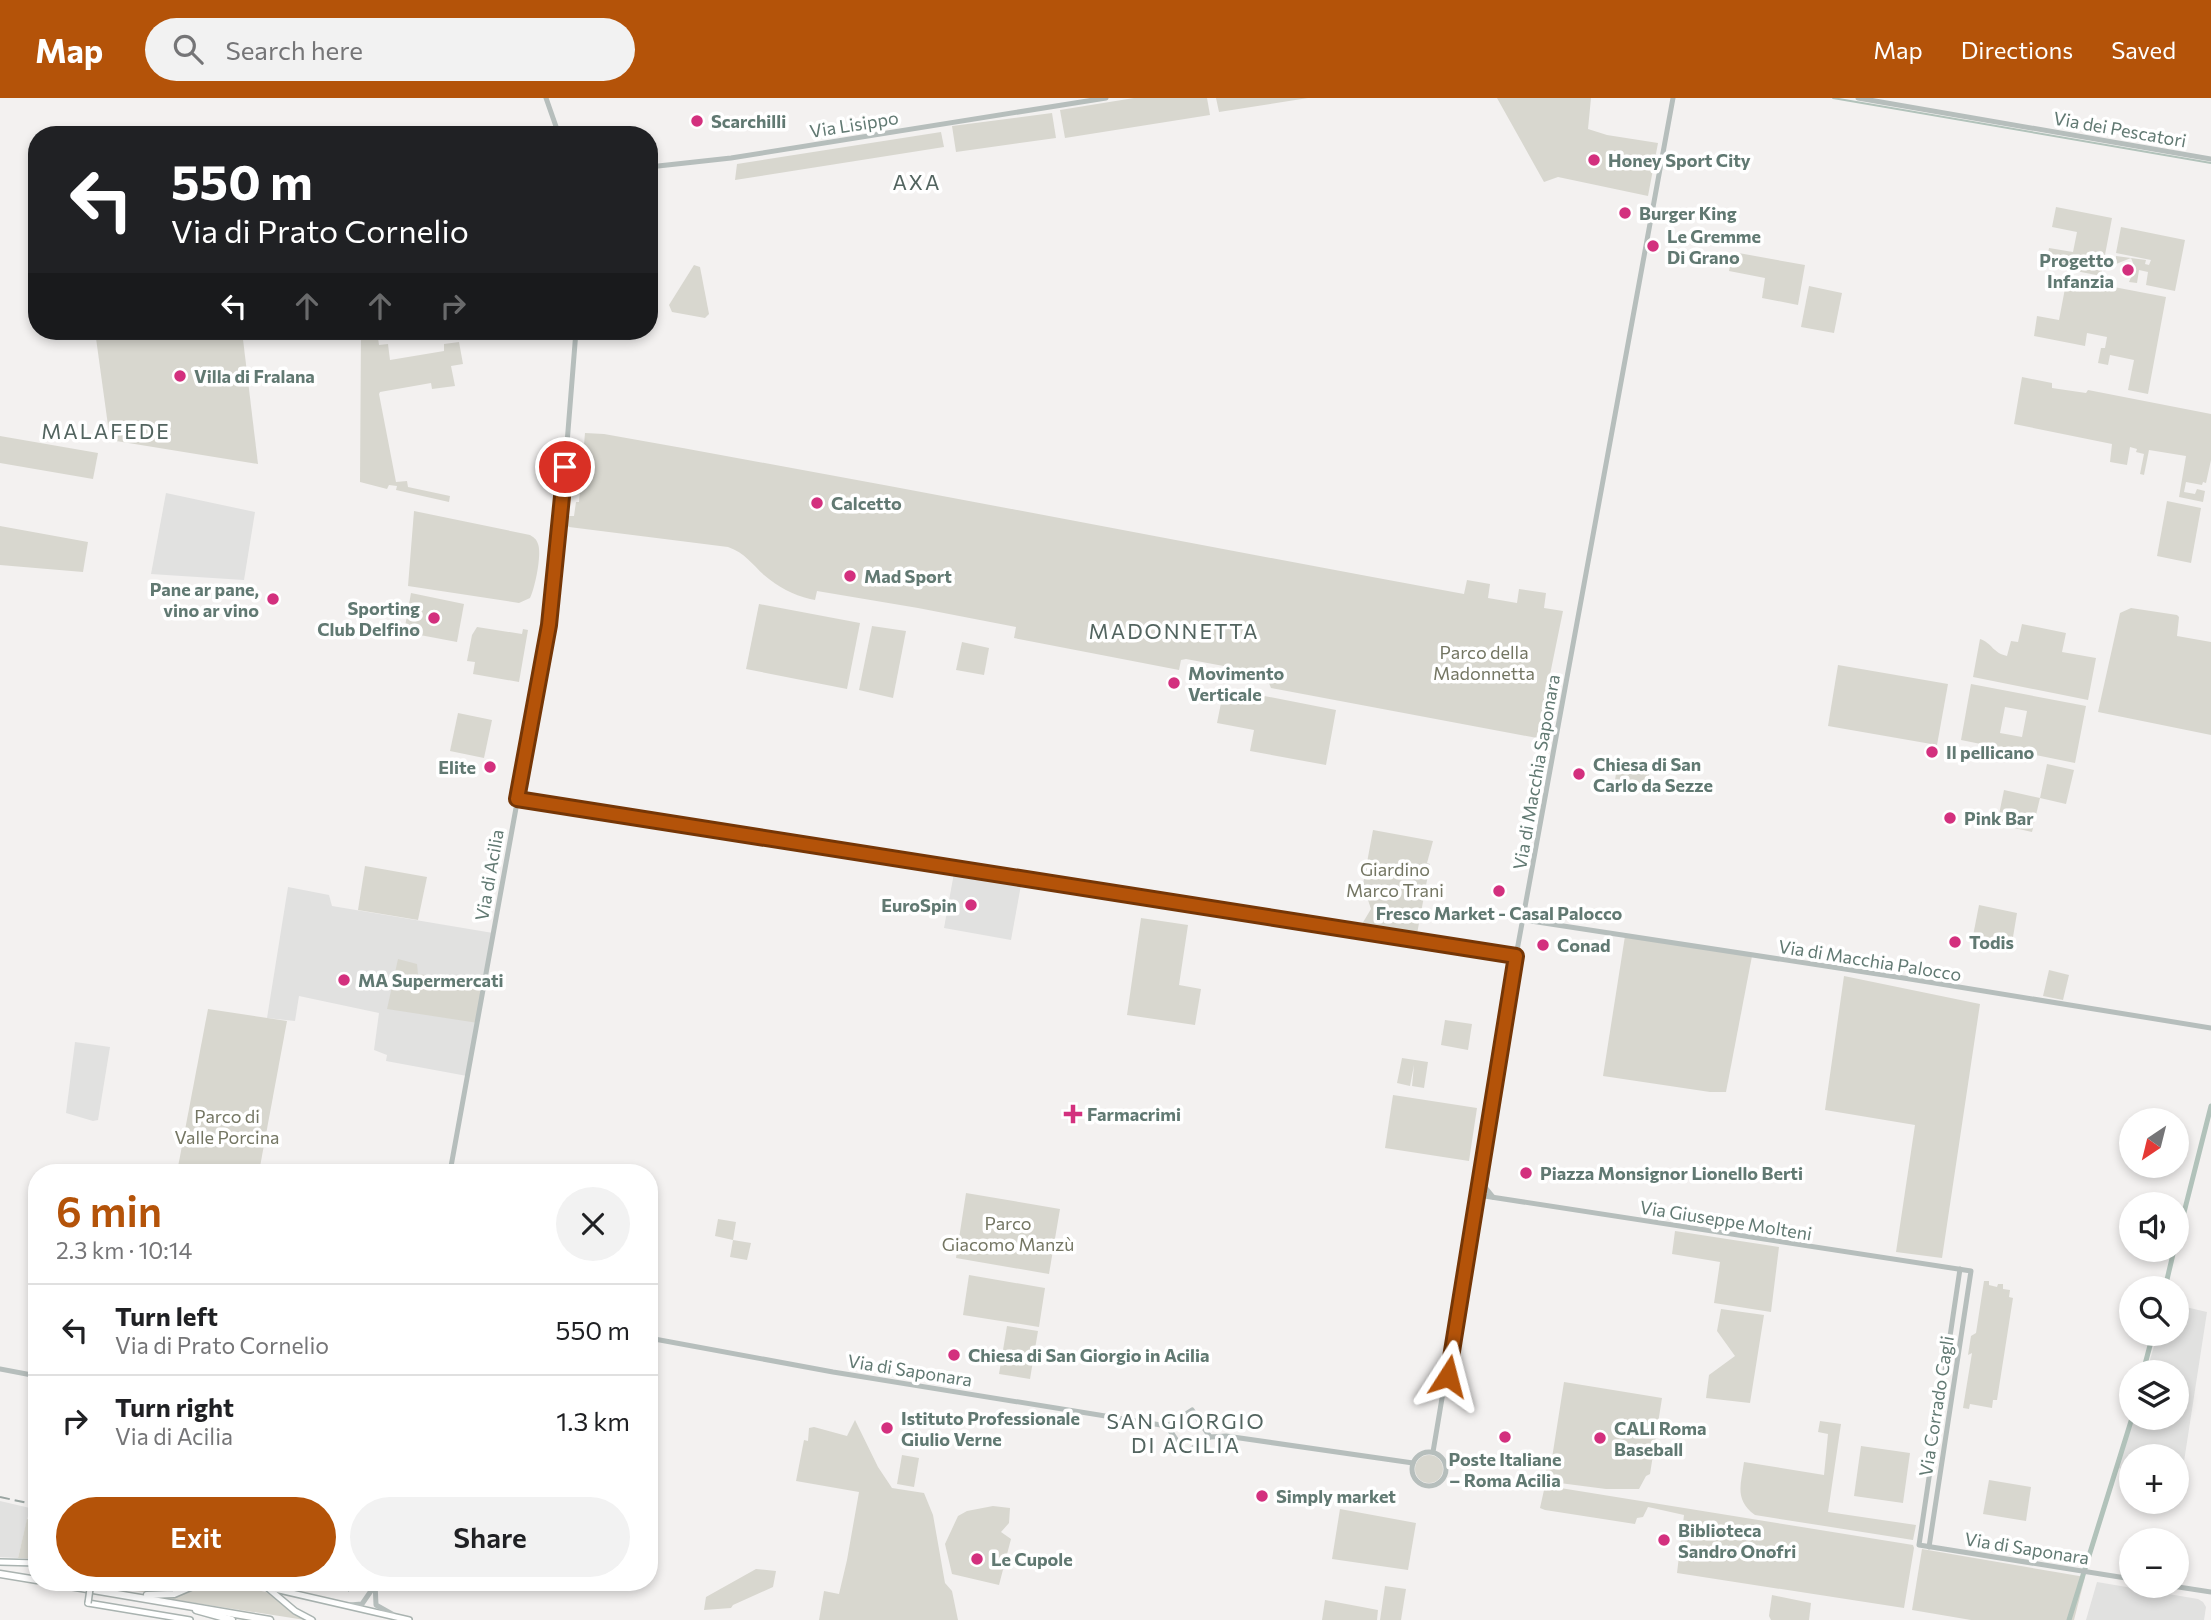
<!DOCTYPE html>
<meta charset="utf-8">
<style>
:root{--surface:#fff;--page:#f2f2f2;--text:#202124;--muted:#757577;--line:#e0e0e0;--accent:#b45309}
body{margin:0;font-family:Commissioner,sans-serif;background:var(--page);color:var(--text);height:100vh;display:flex;flex-direction:column;font-size:26px;white-space:nowrap}
*{box-sizing:border-box;margin:0}
p{font-size:23px;color:var(--muted)}
.icon{flex:none;width:38px;height:38px;fill:none;stroke:currentColor;stroke-width:2;stroke-linecap:round;stroke-linejoin:round}
.map{position:relative;flex:1;overflow:hidden}
.drawer{position:absolute;left:28px;top:1066px;width:630px;height:427px;display:flex;flex-direction:column;background:var(--surface);border-radius:28px;box-shadow:0 4px 10px #0003}
.drawer>*{flex:none}
.guide{position:absolute;left:28px;top:28px;width:630px;height:214px;border-radius:28px;box-shadow:0 4px 10px #0003;background:#202124;color:#fff;overflow:hidden}
.needle{width:46px;rotate:215deg}
.fabs{position:absolute;left:2119px;top:1010px;display:grid;gap:14px}
.fabs a{display:grid;place-items:center;width:70px;height:70px;border-radius:50%;background:var(--surface);box-shadow:0 4px 10px #0003;font-size:35px}
.pin{position:absolute;display:grid;place-items:center;width:60px;height:60px;color:#fff;margin:-30px;border:4px solid #fff;border-radius:50%;box-shadow:0 2px 7px #0007}
.me{position:absolute;width:77px;margin:-38px;rotate:9deg;stroke-linejoin:round;filter:drop-shadow(0 0 5px #0008)}
.turn{display:flex;align-items:center;gap:24px;height:147px;padding:0 28px;font-size:32px}
.turn .icon{width:91px;height:91px;stroke-width:2.5}
.turn b{display:block;font-size:49px;line-height:60px}
.lanes{display:flex;align-items:center;height:66px;padding:0 28px;background:#0003;justify-content:center;gap:35px;direction:ltr}
.lanes .off{opacity:.35}
.round{display:grid;place-items:center;flex:none;width:74px;height:74px;border-radius:37px;background:var(--page)}
.overview{display:flex;align-items:center;justify-content:space-between;height:119px;padding:0 28px}
h1{font-size:42px;font-weight:600;line-height:52px;color:var(--accent)}
.action{display:flex;gap:14px;margin-top:auto;padding:14px 28px}
.action a{flex:1;height:80px;border-radius:42px;background:var(--accent);color:#fff;font-size:28px;font-weight:600;line-height:80px;text-align:center}
.action a+a{background:var(--page);color:var(--text)}
ul{padding:0;list-style:none}
li{display:flex;align-items:center;gap:21px;height:91px;padding:0 28px;border-top:2px solid var(--line)}
li div{flex:1}
li b{display:block;font-size:26px}
li em{font-style:normal}
header{display:flex;align-items:center;gap:42px;box-sizing:border-box;height:98px;padding:0 35px;background:var(--accent);color:#fff}
header strong{font-size:33px}
nav{display:flex;gap:38px;margin-inline-start:auto;font-size:24px}
.search{width:490px;height:63px;background:var(--page);display:flex;align-items:center;gap:18px;box-sizing:border-box;padding:0 24px;border-radius:38px;color:var(--muted);font-size:26px}
.map>svg:first-child{display:block}
</style>
<header>
<strong>Map</strong>
<div class="search"><svg class="icon" aria-label="search" viewBox="0 0 24 24"><circle cx="10" cy="10" r="6"/><path d="M15 15l6 6"/></svg>Search here</div>
<nav><a>Map</a><a>Directions</a><a>Saved</a></nav>
</header>
<div class="map">
<svg width="2211" height="1522" viewBox="0 0 2211 1522">
<rect width="100%" height="100%" fill="#f3f1f0"/>
<g fill="#e1e1e0">
<path d="M166,395L255,414L244,482L151,476Z"/>
<path d="M954,775L1021,787L1011,842L944,830Z"/>
<path d="M288,789L329,797L332,808L493,835L467,978L386,963L387,957L374,952L379,915L299,898L295,923L267,920Z"/>
<path d="M75,944L110,949L98,1022L93,1023L66,1015Z"/>
<path d="M2177,1207L2207,1214L2181,1383H2177V1358H2132L2131,1373L2118,1370L2133,1320H2177V1274H2146L2158,1236H2177Z"/>
<path d="M0,1403L30,1410L18,1460L0,1459Z"/>
<path d="M2097,1484L2198,1501L2203,1504L2206,1509L2204,1522H2086Z"/>
</g>
<g fill="#d8d7cf" fill-rule="evenodd">
<path d="M1134,0H1207L1210,17L1065,40L1060,12Z"/>
<path d="M1216,0H1308L1219,14Z"/>
<path d="M1497,0H1591L1588,31L1607,37L1658,45L1648,98L1558,79L1544,84Z"/>
<path d="M1052,15L1056,40L956,54L952,28Z"/>
<path d="M941,34L944,49L735,82L737,66Z"/>
<path d="M2056,109L2112,120L2101,178L2046,167L2049,150L2073,154L2077,134L2052,129Z"/>
<path d="M2121,129L2185,142L2175,193L2146,187L2148,174L2139,172L2137,185L2129,184L2135,170L2131,160L2116,166V158L2146,162L2145,166L2149,167L2151,162L2116,155Z"/>
<path d="M1733,154L1805,167L1798,207L1762,200L1765,180L1729,173Z"/>
<path d="M694,167L700,169L709,216L705,220L672,214L669,207Z"/>
<path d="M2067,180L2166,199L2148,296L2128,292L2134,262L2110,257L2108,267L2098,265L2101,250H2105L2107,239L2087,235L2085,248L2034,238L2037,218L2059,222Z"/>
<path d="M1809,188L1842,195L1834,235L1801,229Z"/>
<path d="M95,233H242L258,366L110,342Z"/>
<path d="M361,233H377L379,247L388,246L390,262L444,253V246L459,244L463,266L451,268L455,288L432,291L431,285L380,294L379,296L396,384L407,383L408,389L450,398L449,404L396,392L397,388L389,387L387,391L360,384Z"/>
<path d="M2022,279L2052,285V290L2086,295L2088,292L2211,316V362L2206,385L2203,384L2202,387L2186,384L2184,394L2195,396L2197,391L2205,393L2203,404L2179,399L2186,358L2149,352L2144,377L2140,376L2144,356L2136,354L2137,351L2130,349L2127,367L2110,364L2112,346L2014,326Z"/>
<path d="M585,335L604,336C891,387 1177,443 1464,496L1467,482L1490,486L1488,500L1517,505L1519,491L1546,495L1544,510L1563,513L1537,640L1271,590L1266,578L1261,575L1186,561L1181,562L1179,572L1014,540L1016,529L918,510L817,493L815,502L810,501C793,497 778,489 764,477C752,466 745,455 728,449L569,429L565,425V418H574L576,404H579Z"/>
<path d="M0,338L98,355L93,381L0,365Z"/>
<path d="M2167,403L2201,410L2191,465L2157,458Z"/>
<path d="M414,413L530,437C534,440 536,440 538,446C542,456 535,490 530,500L519,505L408,488Z"/>
<path d="M0,428L88,444L83,474L0,467Z"/>
<path d="M411,495L464,506L457,544L404,534Z"/>
<path d="M759,506L860,525L847,591L746,571Z"/>
<path d="M2131,510L2177,517L2179,519L2177,538L2211,544V637L2098,614L2120,515Z"/>
<path d="M2022,526L2066,535L2062,554L2096,560L2088,602L1973,579L1980,541C1992,545 1993,555 2007,558L2011,543L2018,544Z"/>
<path d="M872,528L906,533L893,600L859,592Z"/>
<path d="M477,529L522,536L523,531L528,532L519,584L473,576L475,564L467,563L472,537Z"/>
<path d="M962,544L989,550L984,577L956,572Z"/>
<path d="M1838,567L1948,586L1937,647L1828,628Z"/>
<path d="M1971,586L2086,608L2075,665L1961,642ZM2005,609L2027,613L2022,639L2000,635Z"/>
<path d="M1224,590L1336,612L1326,667L1250,653L1254,632L1217,625Z"/>
<path d="M458,615L492,622L484,660L450,653Z"/>
<path d="M1618,665L1650,671L1647,688L1615,682Z"/>
<path d="M2047,666L2074,672L2066,706L2040,700L2032,734L1997,726L2004,692L2040,700Z"/>
<path d="M1373,732L1433,743L1427,765L1430,766L1417,836L1362,826L1371,811L1368,802L1361,797Z"/>
<path d="M365,768L427,779L418,822L358,812Z"/>
<path d="M1979,807L2017,815L2011,851L1972,843Z"/>
<path d="M1141,820L1188,827L1179,887L1201,891L1195,927L1127,917Z"/>
<path d="M1625,838L1752,858L1726,994H1710L1603,978Z"/>
<path d="M398,861L417,866L418,876L484,886L478,925L387,911Z"/>
<path d="M2049,872L2069,877L2063,902L2043,898Z"/>
<path d="M1844,878L1980,906L1942,1160L1896,1154L1915,1027L1825,1012Z"/>
<path d="M208,911L287,923L259,1074H177Z"/>
<path d="M1445,922L1472,926L1468,952L1441,947Z"/>
<path d="M1402,960L1428,964L1424,990L1412,988L1414,967L1410,988L1397,985Z"/>
<path d="M1393,997L1477,1010L1469,1063L1385,1050Z"/>
<path d="M966,1095L1060,1111L1049,1176L956,1160Z"/>
<path d="M718,1121L736,1124L733,1142L751,1145L747,1162L730,1159L733,1142L715,1138Z"/>
<path d="M1675,1133L1779,1149L1771,1214L1714,1205L1720,1164L1672,1156Z"/>
<path d="M969,1177L1045,1190L1039,1229L963,1217Z"/>
<path d="M1984,1183H1989V1187L1997,1189L1998,1186H2003V1191L2010,1192L2009,1199L2013,1200L1997,1302H1993L1992,1310L1970,1306L1969,1311L1963,1310L1972,1255L1968,1257L1971,1238L1976,1235Z"/>
<path d="M1721,1211L1764,1217L1750,1305L1706,1300L1709,1277L1735,1258L1717,1233Z"/>
<path d="M1007,1228L1038,1233L1030,1281L999,1276Z"/>
<path d="M1564,1284L1662,1300L1650,1376L1646,1378L1639,1391H1606L1544,1383L1548,1363L1552,1360Z"/>
<path d="M855,1322L878,1369L892,1390L924,1395L933,1417L945,1485L952,1493L958,1522H819L824,1493L839,1496L847,1462L859,1394L796,1383L804,1342L808,1343L809,1330L814,1329L847,1338Z"/>
<path d="M1820,1323L1841,1326L1828,1414L1916,1427L1913,1442L1755,1417C1734,1401 1741,1387 1744,1364L1824,1377L1828,1336L1818,1334Z"/>
<path d="M1861,1348L1910,1355L1903,1405L1854,1398Z"/>
<path d="M902,1357L919,1360L914,1389L897,1386Z"/>
<circle cx="1429" cy="1371" r="14"/>
<path d="M1989,1382L2031,1389L2026,1423L1983,1416Z"/>
<path d="M1548,1388L1913,1447L1914,1450L1904,1510L1677,1475L1684,1417L1648,1409L1643,1419L1637,1420L1635,1426L1545,1412L1540,1410L1544,1392Z"/>
<path d="M993,1408L1010,1410L1009,1425L1001,1434L1011,1441L999,1487L952,1476L945,1446L958,1418L967,1413Z"/>
<path d="M1340,1411L1416,1425L1408,1472L1332,1461Z"/>
<path d="M27,1421L37,1423L34,1443L37,1444V1461L18,1460Z"/>
<path d="M1922,1451L2085,1479L2074,1522H1971L1912,1512Z"/>
<path d="M756,1471L776,1473L773,1489L733,1507L731,1510L704,1512L706,1499Z"/>
<path d="M96,1484H195L172,1494L151,1495L95,1488Z"/>
<path d="M220,1484L266,1494L305,1522L170,1501C187,1497 202,1485 220,1484Z"/>
<path d="M1385,1488L1406,1491L1401,1522H1380Z"/>
<path d="M1772,1497L1811,1505L1809,1522H1771L1769,1518Z"/>
<path d="M1325,1502L1378,1512L1377,1522H1322Z"/>
</g>
<g fill="none" stroke-linecap="round" stroke-linejoin="round">
<g stroke="#b1c2ba" stroke-width="2">
<path d="M1833,0L2211,65"/>
<path d="M1138,794L1214,806"/>
</g>
<g stroke="#b1c2ba" stroke-width="5">
<path d="M2177,1142L2211,1008"/>
<path d="M2165,1190L2174,1152"/>
<path d="M2143,1274L2153,1236"/>
<path d="M2069,1522L2132,1320"/>
</g>
<defs>
<g id="secondary">
<path d="M0,1464L37,1465"/>
<path d="M244,1484L409,1522"/>
<path d="M269,1491L295,1513L312,1522"/>
<path d="M88,1505L190,1522"/>
</g>
<g id="primary">
<path d="M0,1476L37,1482"/>
<path d="M46,1484L270,1522"/>
<path d="M147,1497L174,1496L202,1484"/>
<path d="M196,1512L232,1522"/>
</g>
</defs>
<use href="#secondary" stroke="#a9b3b0" stroke-width="8"/>
<use href="#primary" stroke="#aab3b0" stroke-width="9"/>
<g stroke="#b6bebc" stroke-width="5">
<path d="M546,0L559,37"/>
<path d="M1858,0L2211,61"/>
<path d="M649,69L731,60L1106,0"/>
<path d="M517,701L1516,858"/>
<path d="M1524,822L1910,881L2211,930"/>
<path d="M450,1074L549,528L560,433L576,233"/>
<path d="M1480,1083L1493,1099"/>
<path d="M1478,1097L1971,1173L1929,1449"/>
<path d="M1960,1171L1919,1447L2132,1481"/>
<path d="M649,1240L833,1274L1167,1328"/>
<path d="M0,1271L37,1278"/>
<path d="M1167,1328L1185,1355L1210,1339L1226,1338L1413,1365"/>
<path d="M1167,1328L1192,1312L1210,1339"/>
<circle cx="1429" cy="1371" r="17"/>
<path d="M1433,1354L1516,858L1673,0"/>
<path d="M375,1484L376,1507L392,1516"/>
<path d="M2172,1488L2211,1494"/>
<path d="M350,1507L362,1506L373,1490"/>
</g>
<use href="#secondary" stroke="#fff" stroke-width="5"/>
<use href="#primary" stroke="#fff" stroke-width="6"/>
<g stroke="#99a4a1" stroke-width="2" stroke-dasharray="10 5" stroke-linecap="butt">
<path d="M0,1399L37,1407"/>
<path d="M320,1484L349,1493"/>
</g>
<defs>
<path id="secondary-bridge" d="M88,1505L91,1484"/>
</defs>
<use href="#secondary-bridge" stroke="#a9b3b0" stroke-width="8" stroke-linecap="butt"/>
<use href="#secondary-bridge" stroke="#fff" stroke-width="5"/>
</g>
<g fill="none" stroke-linecap="round" stroke-linejoin="round">
<defs>
<path id="route" d="M565,369L549,527L517,701L1516,858L1448,1278"/>
</defs>
<use href="#route" stroke="#753606" stroke-width="18"/>
<use href="#route" stroke="#b45309" stroke-width="12"/>
</g>
<g fill="#d3307e" stroke="#fff" stroke-width="2.5">
<circle cx="697" cy="23" r="7"/>
<circle cx="1594" cy="62" r="7"/>
<circle cx="1625" cy="115" r="7"/>
<circle cx="1653" cy="148" r="7"/>
<circle cx="2128" cy="172" r="7"/>
<circle cx="180" cy="278" r="7"/>
<circle cx="817" cy="405" r="7"/>
<circle cx="850" cy="478" r="7"/>
<circle cx="273" cy="501" r="7"/>
<circle cx="434" cy="520" r="7"/>
<circle cx="1174" cy="585" r="7"/>
<circle cx="1932" cy="654" r="7"/>
<circle cx="490" cy="669" r="7"/>
<circle cx="1579" cy="676" r="7"/>
<circle cx="1950" cy="720" r="7"/>
<circle cx="1499" cy="793" r="7"/>
<circle cx="971" cy="807" r="7"/>
<circle cx="1955" cy="844" r="7"/>
<circle cx="1543" cy="847" r="7"/>
<circle cx="344" cy="882" r="7"/>
<path d="M1069.5 1005.5h7v7h7v7h-7v7h-7v-7h-7v-7h7z"/>
<circle cx="1526" cy="1075" r="7"/>
<circle cx="954" cy="1257" r="7"/>
<circle cx="887" cy="1330" r="7"/>
<circle cx="1505" cy="1339" r="7"/>
<circle cx="1600" cy="1340" r="7"/>
<circle cx="1262" cy="1398" r="7"/>
<circle cx="1664" cy="1442" r="7"/>
<circle cx="977" cy="1461" r="7"/>
</g>
<g text-anchor="middle" dominant-baseline="central" stroke-width="7" stroke-linejoin="round" paint-order="stroke">
<g font-size="18" font-weight="bold" fill="#617972" stroke="#fff" text-anchor="start">
<text x="711" y="23">Scarchilli</text>
<text x="1608" y="62">Honey Sport City</text>
<text x="1639" y="115">Burger King</text>
<text x="1667" y="138">Le Gremme<tspan x="1667" dy="21">Di Grano</tspan></text>
<text x="2114" y="162" text-anchor="end">Progetto<tspan x="2114" dy="21">Infanzia</tspan></text>
<text x="194" y="278">Villa di Fralana</text>
<text x="831" y="405">Calcetto</text>
<text x="864" y="478">Mad Sport</text>
<text x="259" y="491" text-anchor="end">Pane ar pane,<tspan x="259" dy="21">vino ar vino</tspan></text>
<text x="420" y="510" text-anchor="end">Sporting<tspan x="420" dy="21">Club Delfino</tspan></text>
<text x="1188" y="575">Movimento<tspan x="1188" dy="21">Verticale</tspan></text>
<text x="1946" y="654">Il pellicano</text>
<text x="1593" y="666">Chiesa di San<tspan x="1593" dy="21">Carlo da Sezze</tspan></text>
<text x="476" y="669" text-anchor="end">Elite</text>
<text x="1964" y="720">Pink Bar</text>
<text x="957" y="807" text-anchor="end">EuroSpin</text>
<text x="1499" y="815" text-anchor="middle">Fresco Market - Casal Palocco</text>
<text x="1969" y="844">Todis</text>
<text x="1557" y="847">Conad</text>
<text x="358" y="882">MA Supermercati</text>
<text x="1087" y="1016">Farmacrimi</text>
<text x="1540" y="1075">Piazza Monsignor Lionello Berti</text>
<text x="968" y="1257">Chiesa di San Giorgio in Acilia</text>
<text x="901" y="1320">Istituto Professionale<tspan x="901" dy="21">Giulio Verne</tspan></text>
<text x="1614" y="1330">CALI Roma<tspan x="1614" dy="21">Baseball</tspan></text>
<text x="1505" y="1361" text-anchor="middle">Poste Italiane<tspan x="1505" dy="21">– Roma Acilia</tspan></text>
<text x="1276" y="1398">Simply market</text>
<text x="1678" y="1432">Biblioteca<tspan x="1678" dy="21">Sandro Onofri</tspan></text>
<text x="991" y="1461">Le Cupole</text>
</g>
<g font-size="18" fill="#617972" stroke="#fff">
<text transform="translate(854 26) rotate(-9)">Via Lisippo</text>
<text transform="translate(2120 31) rotate(10)">Via dei Pescatori</text>
<text transform="translate(1536 674) rotate(-80)">Via di Macchia Saponara</text>
<text transform="translate(489 777) rotate(-80)">Via di Acilia</text>
<text transform="translate(1870 862) rotate(9)">Via di Macchia Palocco</text>
<text transform="translate(1726 1122) rotate(9)">Via Giuseppe Molteni</text>
<text transform="translate(910 1272) rotate(9)">Via di Saponara</text>
<text transform="translate(1936 1308) rotate(-81)">Via Corrado Cagli</text>
<text transform="translate(2027 1450) rotate(9)">Via di Saponara</text>
</g>
<g font-size="18" fill="#747663" stroke="#fff">
<text x="1484" y="554">Parco della<tspan x="1484" dy="21">Madonnetta</tspan></text>
<text x="1395" y="771">Giardino<tspan x="1395" dy="21">Marco Trani</tspan></text>
<text x="227" y="1018">Parco di<tspan x="227" dy="21">Valle Porcina</tspan></text>
<text x="1008" y="1125">Parco<tspan x="1008" dy="21">Giacomo Manzù</tspan></text>
</g>
<g font-size="21" letter-spacing="2" fill="#52645f" stroke="#fff">
<text x="917" y="83">AXA</text>
<text x="106" y="332">MALAFEDE</text>
<text x="1174" y="532">MADONNETTA</text>
<text x="1186" y="1322">SAN GIORGIO<tspan x="1186" dy="24">DI ACILIA</tspan></text>
</g>
</g>
</svg>
<div class="fabs">
<a><svg class="needle" viewBox="-14 -14 28 28"><path d="M0-13l5 13h-10z" fill="#e53935"/><path d="M0 13l5-13h-10z" fill="#757577"/></svg></a>
<a><svg class="icon" aria-label="sound" viewBox="0 0 24 24"><path d="M4 9h4l5-4v14l-5-4H4zM17 9q2 3 0 6"/></svg></a>
<a><svg class="icon" aria-label="search" viewBox="0 0 24 24"><circle cx="10" cy="10" r="6"/><path d="M15 15l6 6"/></svg></a>
<a><svg class="icon" aria-label="layers" viewBox="0 0 24 24"><path d="M12 4l9 5-9 5-9-5zM3 14l9 5 9-5"/></svg></a>
<a>+</a>
<a>−</a>
</div>
<div class="pin" style="left:565px;top:369px;background:#d93025"><svg class="icon" aria-label="arrive" viewBox="0 0 24 24"><path d="M6 21V4h12l-3 4 3 4H6"/></svg></div>
<svg class="me" style="left:1448px;top:1278px" viewBox="-20 -20 40 40"><path d="M0-17L14 15 0 8-14 15z" fill="#b45309" stroke="#fff" stroke-width="4"/></svg>
<div class="guide">
<div class="turn"><svg class="icon" aria-label="left" viewBox="0 0 24 24"><path d="M17 20v-9H6M10 6l-5 5 5 5"/></svg><div><b>550 m</b>Via di Prato Cornelio</div></div>
<div class="lanes"><svg class="icon" aria-label="left" viewBox="0 0 24 24"><path d="M17 20v-9H6M10 6l-5 5 5 5"/></svg><svg class="icon off" aria-label="ahead" viewBox="0 0 24 24"><path d="M12 20V5M6 11l6-6 6 6"/></svg><svg class="icon off" aria-label="ahead" viewBox="0 0 24 24"><path d="M12 20V5M6 11l6-6 6 6"/></svg><svg class="icon off" aria-label="right" viewBox="0 0 24 24"><path d="M7 20v-9h11M14 6l5 5-5 5"/></svg></div>
</div>
<section class="drawer">
<div class="overview"><div><h1>6 min</h1><p>2.3 km · 10:14</p></div><a class="round"><svg class="icon" aria-label="close" viewBox="0 0 24 24"><path d="M6 6l12 12M18 6L6 18"/></svg></a></div>
<ul>
<li><svg class="icon" aria-label="left" viewBox="0 0 24 24"><path d="M17 20v-9H6M10 6l-5 5 5 5"/></svg><div><b>Turn left</b><p>Via di Prato Cornelio</p></div><em>550 m</em></li>
<li><svg class="icon" aria-label="right" viewBox="0 0 24 24"><path d="M7 20v-9h11M14 6l5 5-5 5"/></svg><div><b>Turn right</b><p>Via di Acilia</p></div><em>1.3 km</em></li>
</ul>
<div class="action"><a>Exit</a><a>Share</a></div>
</section>
</div>
